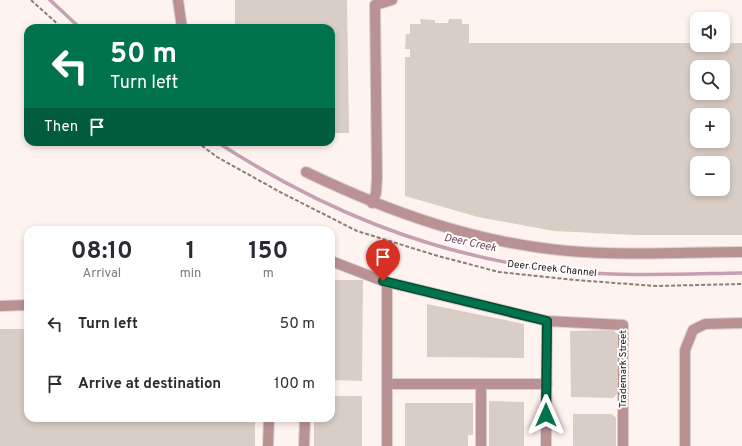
<!DOCTYPE html>
<meta charset="utf-8">
<style>
:root{--surface:#fff;--page:#f2f2f3;--text:#2b2b33;--muted:#7c7c81}
body{margin:0;font-family:Overpass,sans-serif;background:var(--page);color:var(--text);height:100vh;display:flex;flex-direction:column;font-size:15px;white-space:nowrap}
*{box-sizing:border-box;margin:0}
p{font-size:13px;color:var(--muted)}
.icon{flex:none;width:22px;height:22px;fill:none;stroke:currentColor;stroke-width:2;stroke-linecap:round;stroke-linejoin:round}
.map{position:relative;flex:1;overflow:hidden}
.drawer{position:absolute;left:24px;top:226px;width:311px;height:196px;display:flex;flex-direction:column;background:var(--surface);border-radius:12px;box-shadow:0 2px 6px #0003}
.drawer>*{flex:none}
.top-card{position:absolute;left:24px;top:24px;width:311px;height:122px;border-radius:12px;box-shadow:0 2px 6px #0003;background:#00734d;color:#fff;overflow:hidden}
.buttons{position:absolute;left:690px;top:12px;display:grid;gap:8px}
.buttons a{display:grid;place-items:center;width:40px;height:40px;border-radius:8px;background:var(--surface);box-shadow:0 2px 6px #0003;font-size:20px}
.pin{position:absolute;display:grid;place-items:center;width:34px;height:34px;color:#fff;margin:-41px -17px;border-radius:50% 50% 50% 0;rotate:-45deg;box-shadow:0 0 4px #0007}
.pin .icon{rotate:45deg}
.me{position:absolute;width:44px;margin:-22px;rotate:0deg;stroke-linejoin:round;filter:drop-shadow(0 0 3px #0008)}
.turn{display:flex;align-items:center;gap:14px;height:84px;padding:0 20px;font-size:18px}
.turn .icon{width:52px;height:52px;stroke-width:2.5}
.turn b{display:block;font-size:28px;line-height:34px}
.then{display:flex;align-items:center;height:38px;padding:0 20px;background:#0003;gap:8px;font-size:15px}
.eta{display:flex;justify-content:space-evenly;align-items:center;height:68px;text-align:center}
.eta b{font-size:24px;font-weight:700;line-height:28px}
ul{padding:0;list-style:none}
li{display:flex;align-items:center;gap:12px;height:60px;padding:0 20px}
li div{flex:1}
li b{display:block;font-size:15px}
li em{font-style:normal}
.map>svg:first-child{display:block}
</style>
<div class="map">
<svg width="742" height="446" viewBox="0 0 742 446">
<rect width="100%" height="100%" fill="#fff3ef"/>
<g fill="none" stroke-linecap="round" stroke-linejoin="round">
<g stroke="#c5a0b0" stroke-width="3.5">
<path d="M50,0L80,28"/>
<path d="M217,142C322,210 429,254 554,270C616,277 680,274 742,273"/>
</g>
</g>
<g fill="#d9cec5" fill-rule="evenodd">
<path d="M235,0H347L349,133H331V28H235Z"/>
<path d="M420,19L435,20V23H448L449,19H462V24H469V43H697V45H723V43H742V235H635L554,231L478,217L405,196V57H410V49H405L406,34H410V24H421ZM697,67H723V93H697ZM697,115H723V141H697ZM697,163H723V189H697Z"/>
<path d="M331,280H363L362,381L331,380Z"/>
<path d="M427,304L524,324V358L427,357Z"/>
<path d="M0,329H28V418H255V446H0Z"/>
<path d="M613,330L618,335L617,394L613,398L571,397L570,331Z"/>
<path d="M331,396H362V446H314V418H331Z"/>
<path d="M489,401L524,402V446H489Z"/>
<path d="M405,403H473V435H468V446H405Z"/>
<path d="M573,414H612L616,418V446H573Z"/>
</g>
<g fill="none" stroke-linecap="round" stroke-linejoin="round">
<defs>
<g id="minor">
<path d="M178,0L182,28"/>
<path d="M306,172C389,212 476,243 569,251C626,256 685,252 742,252"/>
<path d="M372,203L376,193L377,178L375,5L392,0"/>
<path d="M331,261L383,281L547,321"/>
<path d="M0,306L28,305"/>
<path d="M387,384V283"/>
<path d="M481,384V446"/>
<path d="M268,446L269,418"/>
<path d="M304,446L305,418"/>
<path d="M387,446V384H547"/>
<path d="M546,446L547,321L623,325V446"/>
<path d="M685,446V350L693,330L705,324L742,323"/>
</g>
</defs>
<use href="#minor" stroke="#dacfcc" stroke-width="12"/>
<g stroke="#887f7d" stroke-width="2" stroke-dasharray="4 2" stroke-linecap="butt">
<path d="M31,0L62,28"/>
<path d="M197,142L217,157L280,192L357,231L438,256L499,272L575,280L656,286L742,284"/>
</g>
<use href="#minor" stroke="#bb9294" stroke-width="10"/>
</g>
<g fill="none" stroke-linecap="round" stroke-linejoin="round">
<defs>
<path id="route" d="M383,281L547,321L546,415"/>
</defs>
<use href="#route" stroke="#004b32" stroke-width="10"/>
<use href="#route" stroke="#00734d" stroke-width="7"/>
</g>
<g text-anchor="middle" dominant-baseline="central" stroke-width="4" stroke-linejoin="round" paint-order="stroke">
<g font-size="10" fill="#181312" stroke="#fff">
<text transform="translate(552 269) rotate(6)">Deer Creek Channel</text>
<text transform="translate(623 369) rotate(-90)">Trademark Street</text>
</g>
<g font-size="11" font-style="italic" fill="#77435c" stroke="#fff">
<text transform="translate(470 243) rotate(12)">Deer Creek</text>
</g>
</g>
</svg>
<div class="buttons">
<a><svg class="icon" aria-label="sound" viewBox="0 0 24 24"><path d="M4 9h4l5-4v14l-5-4H4zM17 9q2 3 0 6"/></svg></a>
<a><svg class="icon" aria-label="search" viewBox="0 0 24 24"><circle cx="10" cy="10" r="6"/><path d="M15 15l6 6"/></svg></a>
<a>+</a>
<a>−</a>
</div>
<div class="pin" style="left:383px;top:281px;background:#d93025"><svg class="icon" aria-label="arrive" viewBox="0 0 24 24"><path d="M6 21V4h12l-3 4 3 4H6"/></svg></div>
<svg class="me" style="left:546px;top:415px" viewBox="-20 -20 40 40"><path d="M0-17L14 15 0 8-14 15z" fill="#00734d" stroke="#fff" stroke-width="4"/></svg>
<div class="top-card">
<div class="turn"><svg class="icon" aria-label="left" viewBox="0 0 24 24"><path d="M17 20v-9H6M10 6l-5 5 5 5"/></svg><div><b>50 m</b>Turn left</div></div>
<div class="then">Then<svg class="icon" aria-label="arrive" viewBox="0 0 24 24"><path d="M6 21V4h12l-3 4 3 4H6"/></svg></div>
</div>
<section class="drawer">
<div class="eta">
<div><b>08:10</b><p>Arrival</p></div>
<div><b>1</b><p>min</p></div>
<div><b>150</b><p>m</p></div>
</div>
<ul>
<li><svg class="icon" aria-label="left" viewBox="0 0 24 24"><path d="M17 20v-9H6M10 6l-5 5 5 5"/></svg><div><b>Turn left</b></div><em>50 m</em></li>
<li><svg class="icon" aria-label="arrive" viewBox="0 0 24 24"><path d="M6 21V4h12l-3 4 3 4H6"/></svg><div><b>Arrive at destination</b></div><em>100 m</em></li>
</ul>
</section>
</div>
